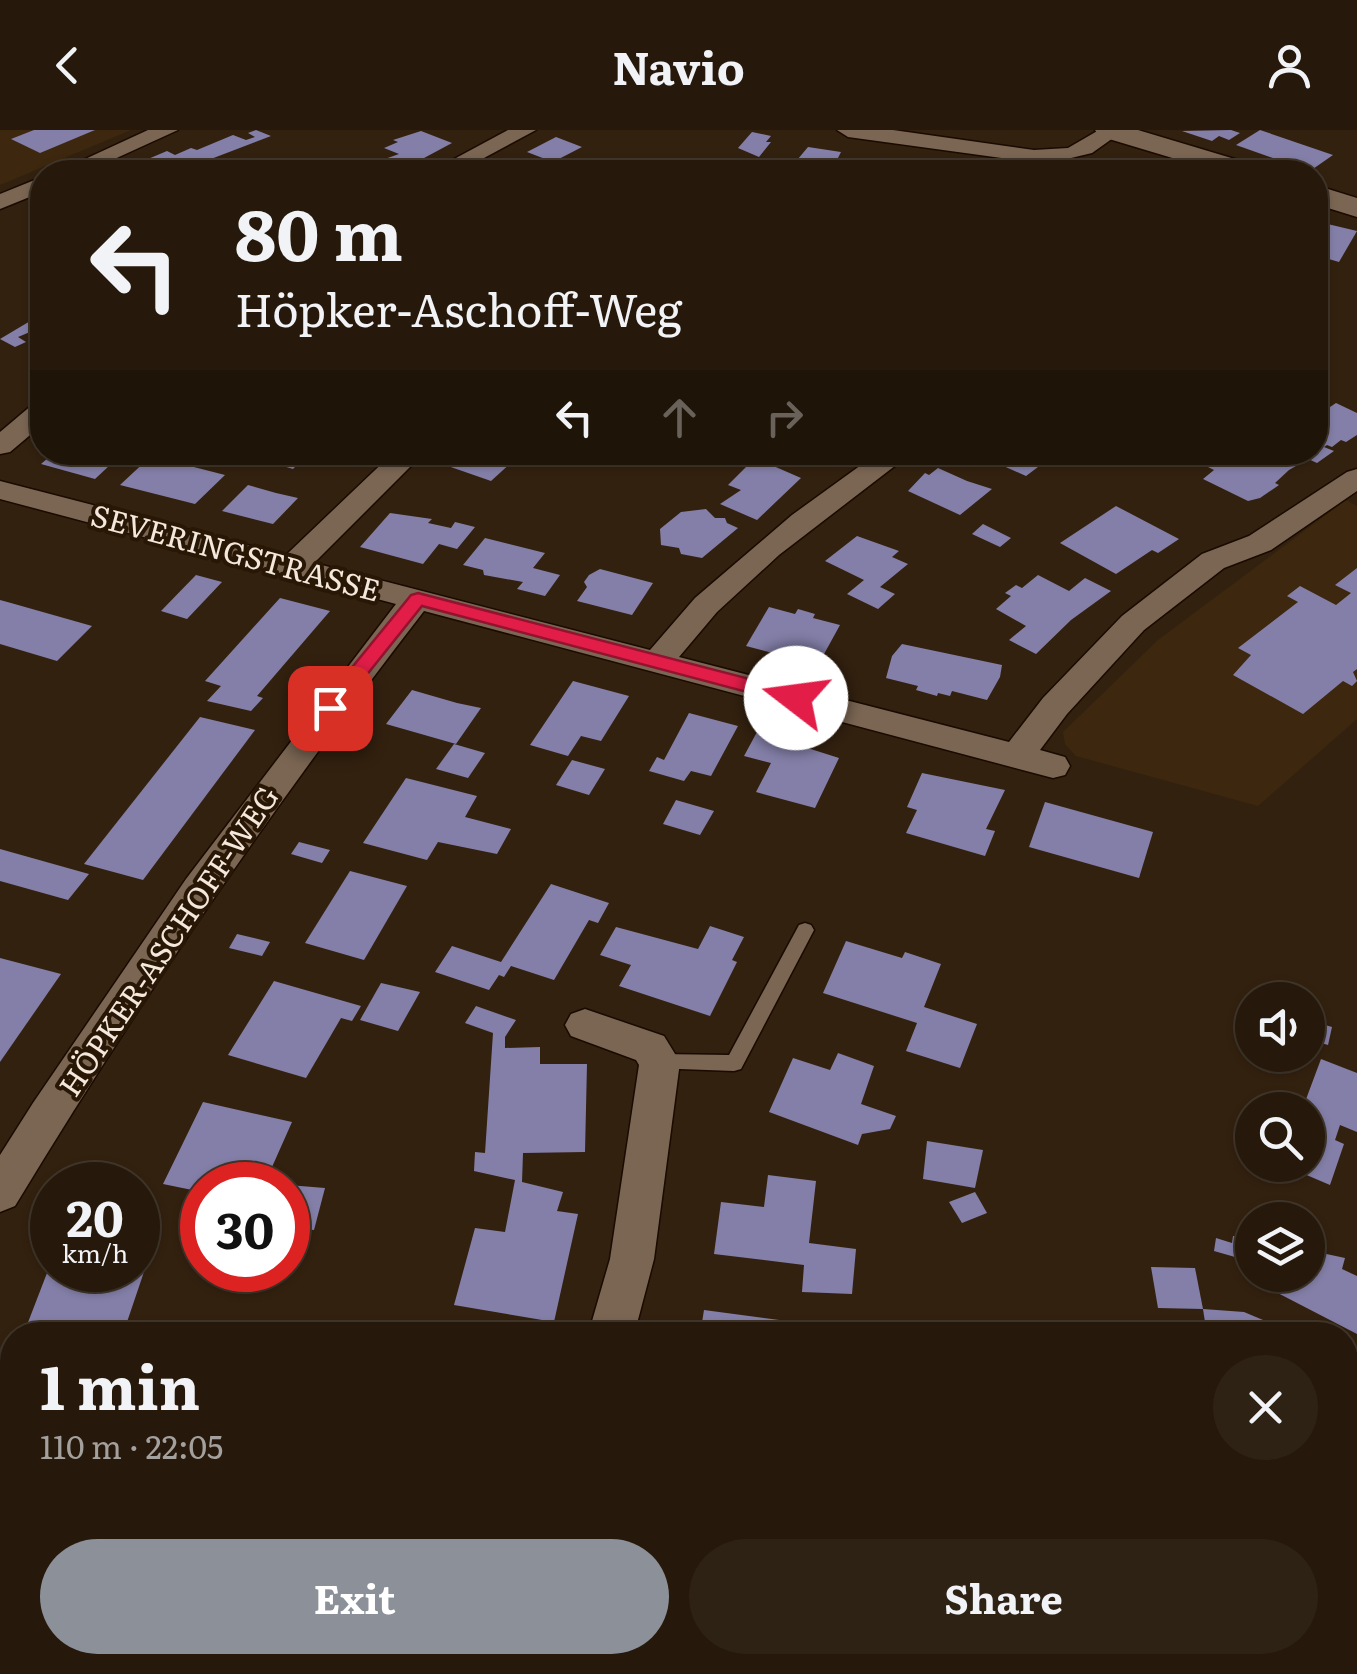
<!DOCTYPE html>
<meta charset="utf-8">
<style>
:root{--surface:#26190b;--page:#2e2214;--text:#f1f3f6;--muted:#a4a09d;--line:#42382c;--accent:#8c9099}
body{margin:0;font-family:Literata,serif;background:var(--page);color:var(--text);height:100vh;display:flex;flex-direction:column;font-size:38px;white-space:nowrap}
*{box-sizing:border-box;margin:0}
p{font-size:32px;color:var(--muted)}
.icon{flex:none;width:55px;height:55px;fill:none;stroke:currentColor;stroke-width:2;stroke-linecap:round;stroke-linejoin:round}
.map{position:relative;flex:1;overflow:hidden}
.details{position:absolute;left:0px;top:1192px;width:1358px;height:352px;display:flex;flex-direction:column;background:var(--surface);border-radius:40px 40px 0 0;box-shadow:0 2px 8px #0004,0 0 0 2px var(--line)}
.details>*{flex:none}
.guide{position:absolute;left:30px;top:30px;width:1298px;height:305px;border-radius:40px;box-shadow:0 2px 8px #0004,0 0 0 2px var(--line);background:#26190b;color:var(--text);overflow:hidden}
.tools{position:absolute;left:1235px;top:852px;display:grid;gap:20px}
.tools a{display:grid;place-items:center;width:90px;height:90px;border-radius:50%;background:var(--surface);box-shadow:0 2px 8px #0004,0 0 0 2px var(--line);font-size:50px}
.speed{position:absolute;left:30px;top:1032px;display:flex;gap:20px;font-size:50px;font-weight:700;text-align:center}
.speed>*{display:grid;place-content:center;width:130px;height:130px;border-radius:50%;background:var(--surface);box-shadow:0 2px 8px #0004,0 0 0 2px var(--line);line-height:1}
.speed small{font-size:25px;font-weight:400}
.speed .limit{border:15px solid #d22;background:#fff;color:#111}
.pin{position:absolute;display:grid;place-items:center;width:85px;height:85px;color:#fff;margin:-42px;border-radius:20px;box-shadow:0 5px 15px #0006}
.me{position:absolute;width:110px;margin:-55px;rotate:285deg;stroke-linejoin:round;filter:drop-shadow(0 0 8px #0008)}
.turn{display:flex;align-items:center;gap:35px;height:210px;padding:0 40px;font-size:45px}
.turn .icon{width:130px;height:130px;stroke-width:2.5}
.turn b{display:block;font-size:70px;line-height:85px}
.lanes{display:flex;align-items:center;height:95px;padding:0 40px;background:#0003;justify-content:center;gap:50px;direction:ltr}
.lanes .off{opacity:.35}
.round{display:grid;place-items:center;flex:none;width:105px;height:105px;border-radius:52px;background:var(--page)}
.overview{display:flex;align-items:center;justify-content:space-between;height:170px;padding:0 40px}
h1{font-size:60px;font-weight:700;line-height:75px}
.cta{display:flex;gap:20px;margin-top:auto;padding:20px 40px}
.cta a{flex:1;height:115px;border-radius:60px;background:var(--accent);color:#fff;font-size:40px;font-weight:700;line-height:115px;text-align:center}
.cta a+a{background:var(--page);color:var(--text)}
header{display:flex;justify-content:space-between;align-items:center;height:130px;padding:0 40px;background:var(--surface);font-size:45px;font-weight:700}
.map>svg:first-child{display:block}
</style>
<header><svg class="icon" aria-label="back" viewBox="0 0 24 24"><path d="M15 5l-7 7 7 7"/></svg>Navio<svg class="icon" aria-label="person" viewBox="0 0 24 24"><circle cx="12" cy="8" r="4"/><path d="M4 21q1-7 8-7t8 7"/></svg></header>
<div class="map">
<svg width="1357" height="1544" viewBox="0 0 1357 1544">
<rect width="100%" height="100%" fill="#33210f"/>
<g fill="#3e270f">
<path d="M0,0H131L0,55Z"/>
<path d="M1346,370L1357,376V589L1258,676L1076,626L1065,614L1063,602L1158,510Z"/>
</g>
<g fill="#847fa8">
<path d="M34,0H95L40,23L11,9Z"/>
<path d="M256,0L271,6L177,42H162L167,40L148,29L167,21L175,25L191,18L197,20L233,5L246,10L255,7L248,3Z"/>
<path d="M1231,0L1240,3L1229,10L1219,6L1212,11L1182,1Z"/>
<path d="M1260,0L1333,25L1310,41L1236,15Z"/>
<path d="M421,1L452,13L398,42L388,38L378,42H348L399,24L384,18L398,12L393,10Z"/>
<path d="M752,2L771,6L766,12H771L759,27L738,18Z"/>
<path d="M556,7L582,17L553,32L527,22Z"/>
<path d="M808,17L841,22L837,30L844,31L840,36L833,35L829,42H787Z"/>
<path d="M892,34L937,40V42H888Z"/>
<path d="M1315,91L1357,101L1339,132L1315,125Z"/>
<path d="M42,184V207L30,202L18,207L26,212L15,217L0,209Z"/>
<path d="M1336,273L1357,283V305L1346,312L1341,310L1332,317L1327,315L1324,317L1334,321L1317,333L1308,329L1289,340L1275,353L1279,355L1260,368L1248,371L1203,349L1214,340L1192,329L1202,322H1260L1248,331L1259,336L1268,330L1257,325L1261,322H1315V277L1324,281Z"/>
<path d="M55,322H124L95,349L41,334Z"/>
<path d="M237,322H303L308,324L293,339Z"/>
<path d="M460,322H523L491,351L445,335Z"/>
<path d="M972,322H1031L1022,330L1038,337L1026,346Z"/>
<path d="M151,326L225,345L195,374L120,355Z"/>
<path d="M755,328L801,348L757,390L720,374L741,360L728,355Z"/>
<path d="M938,338L967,351L992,359L960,385L908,361L925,343L929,345Z"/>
<path d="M248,355L276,363L298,368L273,394L222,381Z"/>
<path d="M1116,376L1179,409L1158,423L1152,420L1116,444L1060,413Z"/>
<path d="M706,379L715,388H725L727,393L738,398L702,428L681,424L679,418L661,415L660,399L681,382Z"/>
<path d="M390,383L432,389L428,393L451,398L455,392L475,397L457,419L439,414L423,434L360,417Z"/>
<path d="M983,394L1011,408L1000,417L972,404Z"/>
<path d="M857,406L899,421L892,427L908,434L880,457L895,464L878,479L847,464L864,450L825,431Z"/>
<path d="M485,408L545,423L533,438L560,445L545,466L517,459L523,452L484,445L483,440L463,435Z"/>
<path d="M1357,438V539L1353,542L1357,551L1352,556L1343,551L1303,584L1233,545L1251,525L1238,518L1298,472L1287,466L1300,456L1336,475L1351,463L1335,455Z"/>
<path d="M600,439L653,453L632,485L577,471L587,457L584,452L589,445Z"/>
<path d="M196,445L222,452L187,489L161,481Z"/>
<path d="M1038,445L1069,461L1085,448L1111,461L1071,490L1036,524L1009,510L1026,496L996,479L1011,466L1005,463L1016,455L1022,458Z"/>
<path d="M280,468L330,481L257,566L263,568L251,581L207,571L221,556L205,551Z"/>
<path d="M0,470L11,473L92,496L57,531L0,514Z"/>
<path d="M769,477L795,484L798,479L815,484L813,488L840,495L818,535L746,516Z"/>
<path d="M902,514L1002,535L1000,547L987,570L952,561L950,566L938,563L937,566L916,560L918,556L886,548L892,526Z"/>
<path d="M573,551L629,566L601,611L581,606L568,626L530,615Z"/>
<path d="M412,560L457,573L481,578L456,614L386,594Z"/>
<path d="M689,583L738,596L711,646L691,641L684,651L649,641L657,627L664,630Z"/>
<path d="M200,587L255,600L143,750L84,734Z"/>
<path d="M757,602L839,628L815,678L756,662L771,633L744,626Z"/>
<path d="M454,614L485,623L468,648L436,639Z"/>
<path d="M572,630L605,639L589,665L556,655Z"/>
<path d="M922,643L1005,660L986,699L995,701L985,726L906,703L917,680L907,677Z"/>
<path d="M406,648L477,666L465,687L511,699L497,724L438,712L427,730L363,713Z"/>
<path d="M676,670L714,681L700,705L663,694Z"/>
<path d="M1045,672L1153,702L1139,748L1029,717Z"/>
<path d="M299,712L330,720L322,733L291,724Z"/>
<path d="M0,719L89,744L68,770L0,751Z"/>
<path d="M350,741L407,756L364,830L305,813Z"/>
<path d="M551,754L609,773L598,793L589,790L554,850L511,836L504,847L499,845L489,860L435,842L452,816L501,832Z"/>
<path d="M710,796L744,807L732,830L737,832L710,886L619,856L631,835L600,825L616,797L698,819Z"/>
<path d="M237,804L270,812L262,826L229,818Z"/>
<path d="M846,811L902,828L905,822L941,834L924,877L977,894L960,938L906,921L917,893L823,863Z"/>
<path d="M0,828L61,844L0,932Z"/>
<path d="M274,851L361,876L352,891L341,888L306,948L228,925Z"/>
<path d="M381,853L420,862L398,901L360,890Z"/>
<path d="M476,876L516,890L505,907V918L540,917V934H587L585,1022L523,1023L522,1052L563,1062L557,1081L578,1084L554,1192L454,1175L475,1098L505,1102L515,1050L474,1041L475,1022L485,1023L493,903L465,893Z"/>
<path d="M1308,890L1332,897L1328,915L1308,909Z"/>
<path d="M838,923L874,936L861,974L896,986L890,999L862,1004L858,1015L769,982L793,928L830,940Z"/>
<path d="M1321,929L1357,943V1002L1340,995L1335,1010L1344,1014L1330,1055L1283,1035H1308V980H1302Z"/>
<path d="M203,972L292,992L272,1037L253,1033L243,1055H202V1062L163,1054Z"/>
<path d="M927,1011L983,1020L975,1058L923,1049Z"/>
<path d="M768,1045L816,1051L809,1113L856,1119L852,1164L802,1162L804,1135L714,1124L721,1072L764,1077Z"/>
<path d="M288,1055L325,1058L314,1100L288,1098Z"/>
<path d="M975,1062L987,1083L962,1093L949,1072Z"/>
<path d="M1233,1106L1252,1110V1120L1246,1117L1242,1129L1214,1121L1216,1108L1232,1113Z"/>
<path d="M1308,1120L1345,1128L1342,1139L1357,1146V1204L1243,1145H1248L1252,1135V1145H1308Z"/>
<path d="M52,1130V1140H138V1132L147,1133L127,1192L181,1196L178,1205H128L27,1195Z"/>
<path d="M1151,1137L1195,1138L1203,1179L1158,1178Z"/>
<path d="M1203,1179L1244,1182L1299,1205H1207Z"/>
<path d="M704,1180L818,1195L817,1205H700Z"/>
<path d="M1345,1221L1357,1226V1275L1350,1312L1345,1310Z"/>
<path d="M0,1376L12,1390V1415L6,1420L12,1428V1532H84L94,1544H0Z"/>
<path d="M337,1532H413L408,1544H362Z"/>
<path d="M1266,1534L1325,1542V1544H1265Z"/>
</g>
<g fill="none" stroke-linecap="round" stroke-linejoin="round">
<defs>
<path id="service" d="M805,793L811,795L814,800L741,939L734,941L653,938L650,932L653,926L660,924L729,925L799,795Z"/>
<g id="minor">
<path d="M148,0H178L86,42H57Z"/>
<path d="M508,0H536L458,42H430Z"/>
<path d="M837,0H893L1034,20L1068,18L1099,0L1123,1L1092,23L1046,34L848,7Z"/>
<path d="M42,47V62L0,79V64Z"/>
<path d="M42,273V295L10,322L0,324V302L32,275Z"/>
<path d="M394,322H425L314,433L650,520L695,468L792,385L879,322H913L779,425L717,482L679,527L1009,612L1043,568L1122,486L1202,424L1249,406L1347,342L1357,339V361L1271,420L1224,438L1144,500L1067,584L1040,620L1065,627L1070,636L1065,645L1053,648L424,481C276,672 140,869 15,1076L0,1082V1025L33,973L186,749L396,474L0,369V351L286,425Z"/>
<path d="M585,879L664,906L680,932L654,1129L634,1205H588L610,1129L639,935L636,930L571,906L565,895L571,884Z"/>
<path d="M464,1532H517L513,1544H459Z"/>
</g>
<g id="tertiary">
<path d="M1095,0H1138L1258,36L1262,42H1219L1099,6Z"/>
<path d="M1315,55L1357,68V87L1315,74Z"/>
</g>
</defs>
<use href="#service" stroke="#1a0a00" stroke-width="3"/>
<use href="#minor" stroke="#1a0a00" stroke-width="3"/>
<use href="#tertiary" stroke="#1a0a00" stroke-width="3"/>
<use href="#service" fill="#7b6653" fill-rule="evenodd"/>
<use href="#minor" fill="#7b6653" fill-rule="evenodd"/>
<use href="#tertiary" fill="#7b6653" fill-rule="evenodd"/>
</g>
<path fill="#e11d48" stroke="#92132f" stroke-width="2.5" d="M418,463L796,561L806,568L796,575L422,476L337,582H323V573L411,465Z"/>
<g text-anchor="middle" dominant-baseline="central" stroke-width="8" stroke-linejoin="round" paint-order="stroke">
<g font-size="30" fill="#f4e8dd" stroke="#291706">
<text transform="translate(236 421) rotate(15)">SEVERINGSTRASSE</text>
<text transform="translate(167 810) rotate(-56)">HÖPKER-ASCHOFF-WEG</text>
</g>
</g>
</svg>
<div class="tools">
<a><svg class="icon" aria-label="sound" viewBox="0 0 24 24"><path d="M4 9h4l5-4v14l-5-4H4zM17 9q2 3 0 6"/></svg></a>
<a><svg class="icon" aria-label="search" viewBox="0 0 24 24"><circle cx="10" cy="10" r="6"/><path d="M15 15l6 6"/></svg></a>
<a><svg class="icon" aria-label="layers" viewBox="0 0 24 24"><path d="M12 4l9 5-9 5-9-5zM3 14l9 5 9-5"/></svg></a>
</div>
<div class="speed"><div>20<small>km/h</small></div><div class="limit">30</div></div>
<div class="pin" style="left:330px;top:578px;background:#d93025"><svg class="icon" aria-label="arrive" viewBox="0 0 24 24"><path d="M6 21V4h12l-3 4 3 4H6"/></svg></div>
<svg class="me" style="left:796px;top:568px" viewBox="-20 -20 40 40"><circle r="19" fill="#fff"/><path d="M0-13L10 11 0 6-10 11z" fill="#e11d48"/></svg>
<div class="guide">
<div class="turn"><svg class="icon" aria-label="left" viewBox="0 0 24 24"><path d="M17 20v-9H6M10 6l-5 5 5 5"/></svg><div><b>80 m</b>Höpker-Aschoff-Weg</div></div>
<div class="lanes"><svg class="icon" aria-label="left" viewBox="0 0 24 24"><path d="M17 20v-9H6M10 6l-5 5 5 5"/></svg><svg class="icon off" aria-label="ahead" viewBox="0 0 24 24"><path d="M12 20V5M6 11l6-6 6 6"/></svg><svg class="icon off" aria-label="right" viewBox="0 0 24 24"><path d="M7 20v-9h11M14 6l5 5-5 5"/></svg></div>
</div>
<section class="details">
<div class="overview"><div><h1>1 min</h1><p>110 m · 22:05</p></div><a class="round"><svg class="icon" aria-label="close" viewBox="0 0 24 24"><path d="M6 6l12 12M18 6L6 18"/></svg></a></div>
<div class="cta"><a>Exit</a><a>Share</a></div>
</section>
</div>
